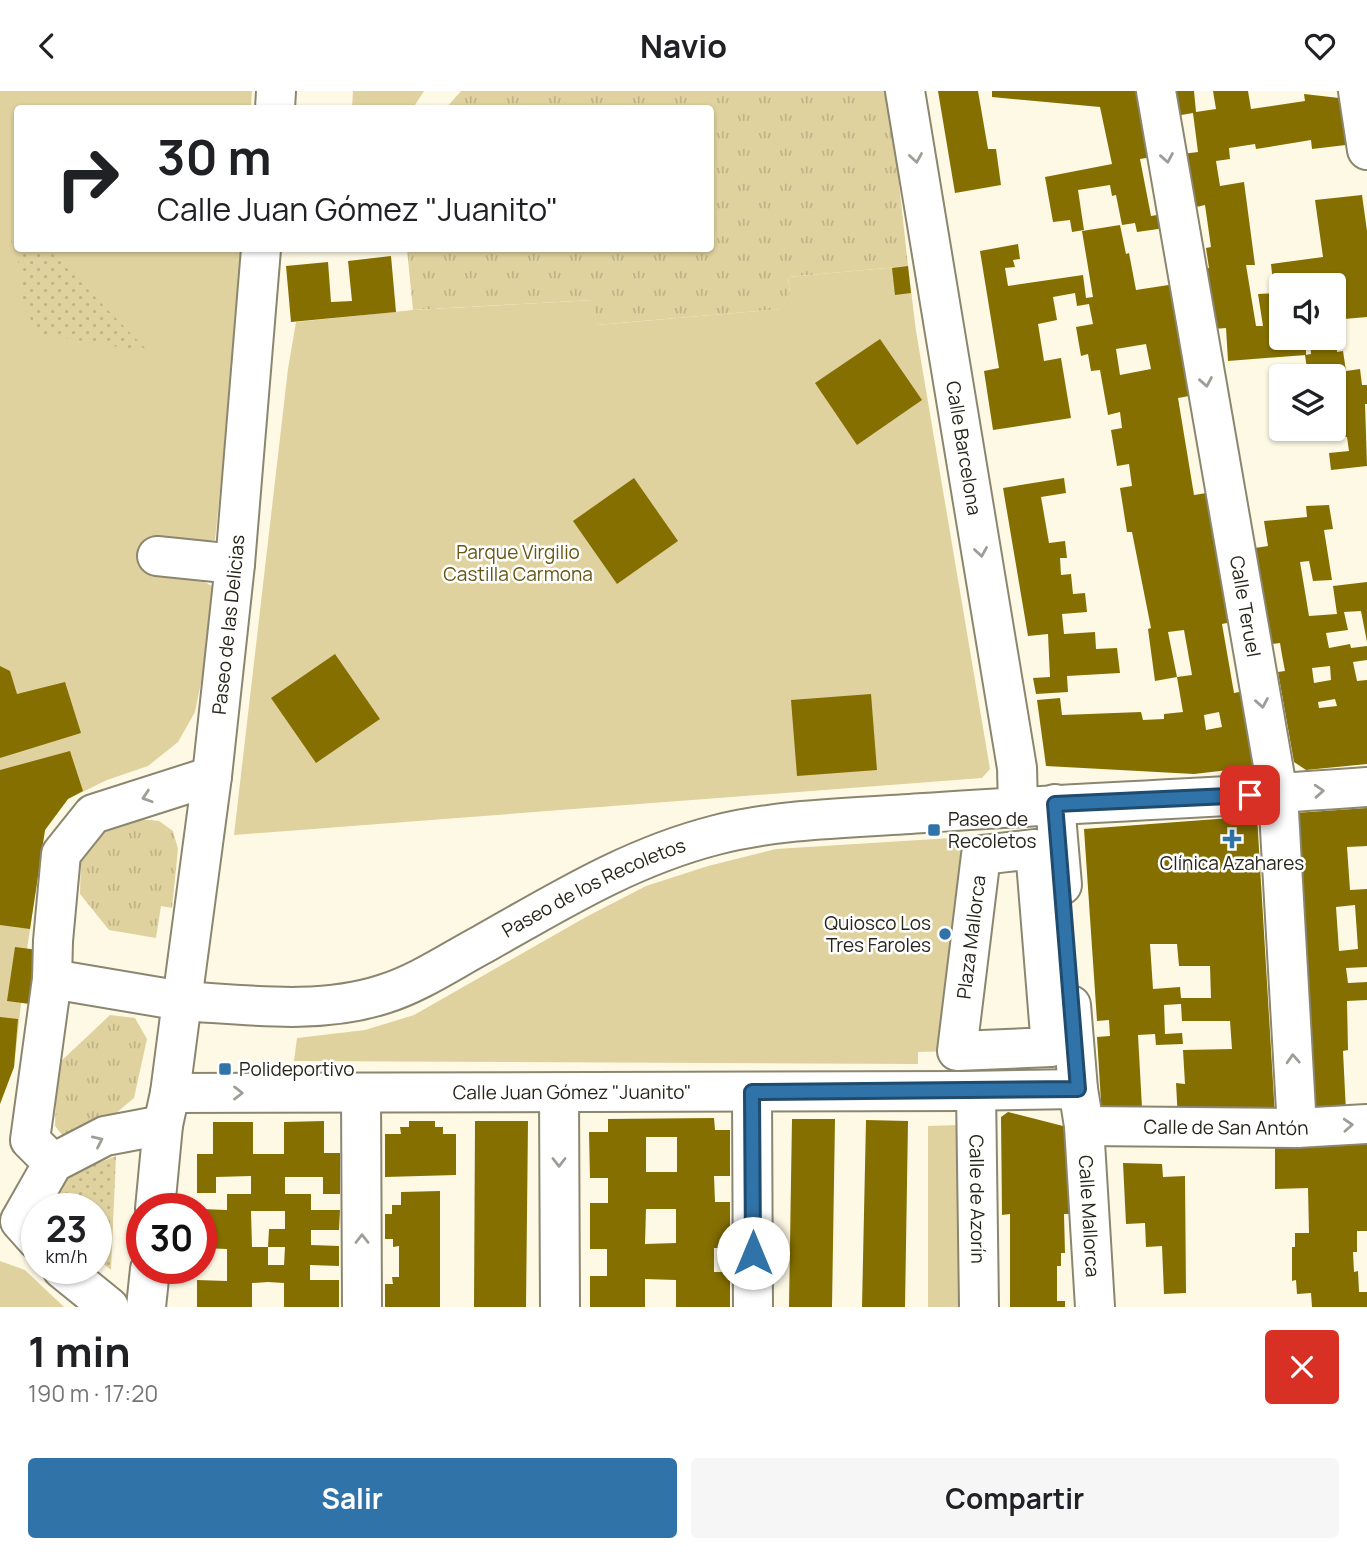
<!DOCTYPE html>
<html lang="es">
<meta charset="utf-8">
<style>
:root{--surface:#fff;--page:#f6f6f6;--text:#202124;--muted:#757577;--accent:#2f73a9}
body{margin:0;font-family:Manrope,sans-serif;background:var(--page);color:var(--text);height:100vh;display:flex;flex-direction:column;font-size:26px;white-space:nowrap}
*{box-sizing:border-box;margin:0}
p{font-size:23px;color:var(--muted)}
.icon{flex:none;width:38px;height:38px;fill:none;stroke:currentColor;stroke-width:2;stroke-linecap:round;stroke-linejoin:round}
.map{position:relative;height:1216px;overflow:hidden}
.drawer{display:flex;flex-direction:column;background:var(--surface);flex:1}
.drawer>*{flex:none}
.top-card{position:absolute;left:14px;top:14px;width:700px;height:147px;border-radius:7px;box-shadow:0 2px 5px #0004;background:#fff;color:var(--text);overflow:hidden}
.controls{position:absolute;left:1269px;top:182px;display:grid;gap:14px}
.controls a{display:grid;place-items:center;width:77px;height:77px;border-radius:7px;background:var(--surface);box-shadow:0 2px 5px #0004;font-size:35px}
.speed{position:absolute;left:21px;top:1102px;display:flex;gap:14px;font-size:35px;font-weight:700;text-align:center}
.speed>*{display:grid;place-content:center;width:91px;height:91px;border-radius:50%;background:var(--surface);box-shadow:0 2px 5px #0004;line-height:1}
.speed small{font-size:18px;font-weight:400}
.speed .limit{border:10px solid #d22;background:#fff;color:#111}
.pin{position:absolute;display:grid;place-items:center;width:60px;height:60px;color:#fff;margin:-30px;border-radius:14px;box-shadow:0 4px 10px #0006}
.me{position:absolute;width:77px;margin:-38px;rotate:0deg;stroke-linejoin:round;filter:drop-shadow(0 0 5px #0008)}
.turn{display:flex;align-items:center;gap:24px;height:147px;padding:0 28px;font-size:32px}
.turn .icon{width:91px;height:91px;stroke-width:2.5}
.turn b{display:block;font-size:49px;line-height:60px}
.round{display:grid;place-items:center;flex:none;width:74px;height:74px;border-radius:7px;background:var(--page)}
.summary{display:flex;align-items:center;justify-content:space-between;height:119px;padding:0 28px}
h1{font-size:42px;font-weight:700;line-height:52px}
.primary-button{display:flex;gap:14px;margin-top:auto;padding:14px 28px}
.primary-button a{flex:1;height:80px;border-radius:7px;background:var(--accent);color:#fff;font-size:28px;font-weight:700;line-height:80px;text-align:center}
.primary-button a+a{background:var(--page);color:var(--text)}
header{display:flex;justify-content:space-between;align-items:center;height:91px;padding:0 28px;background:var(--surface);font-size:32px;font-weight:700}
.map>svg:first-child{display:block}
</style>
<header><svg class="icon" aria-label="back" viewBox="0 0 24 24"><path d="M15 5l-7 7 7 7"/></svg>Navio<svg class="icon" aria-label="heart" viewBox="0 0 24 24"><path d="M12 20l-8-8c-3-5 5-10 8-4 3-6 11-1 8 4z"/></svg></header>
<div class="map">
<svg width="1367" height="1216" viewBox="0 0 1367 1216">
<defs>
<pattern id="grass-tufts" width="24" height="20" patternUnits="userSpaceOnUse" patternTransform="scale(1.75)"><rect width="24" height="20" fill="#dfd29f"/><path d="M3 7l-1-3M5 7V3M7 7l1-3M15 17l-1-3M17 17v-4M19 17l1-3" fill="none" stroke="#bfb488"/></pattern>
<pattern id="garden-dots" width="8" height="8" patternUnits="userSpaceOnUse" patternTransform="scale(1.75)"><rect width="8" height="8" fill="#dfd29f"/><path d="M2 2h.1M6 6h.1" fill="none" stroke="#bfb488" stroke-width="1.8" stroke-linecap="round"/></pattern>
</defs>
<rect width="100%" height="100%" fill="#fef9e5"/>
<g fill="url(#grass-tufts)">
<path d="M461,0H889L908,175L788,186L790,203L781,218L596,234L593,209L413,219L407,158H710V18L446,17Z"/>
<path d="M138,728L159,730L173,740L178,758L172,817L161,815L156,847L109,839L80,803L81,767L98,743Z"/>
<path d="M110,924L135,927L147,948L134,1007L103,1033L80,1046L63,1045L55,1035L57,974Z"/>
</g>
<g fill="#dfd29f">
<path d="M0,0H252L251,17L18,18V158H241L232,281L215,449L191,454L186,481L212,495L203,582L195,621L178,651L148,675L107,689L68,708L45,739L27,858L14,976L0,1013Z"/>
<path d="M353,0H424L413,17H352Z"/>
<path d="M908,175L916,240L990,678L982,687L234,744L288,278L296,231L413,219L594,209L597,234L780,218L790,203L788,186Z"/>
<path d="M983,745L957,960L918,961V973L294,970L297,947L365,939L414,924L586,826L646,795L708,775L776,758Z"/>
<path d="M958,1034L959,1216H928V1035Z"/>
<path d="M0,1170L25,1179L64,1216H0Z"/>
</g>
<g fill="url(#garden-dots)">
<path d="M14,137L17,139L18,158H44L55,165L149,261L46,244L34,236L20,204L25,182L10,158Z"/>
<path d="M116,1065L111,1179L96,1167V1118H45L57,1088Z"/>
</g>
<g fill="#856f00" fill-rule="evenodd">
<path d="M938,0H978L988,58H996L1001,94L955,102Z"/>
<path d="M992,0H1140L1152,66L1140,68L1151,125L1163,123L1165,137L1137,141L1135,132L1122,134L1116,104L1112,105L1110,94L1078,99L1084,139L1072,141L1070,129L1053,131L1045,86L1112,73L1100,16L992,6Z"/>
<path d="M1170,0H1194L1196,21L1216,18L1213,0H1248L1251,18L1305,10L1304,3L1348,8L1354,53L1312,58L1311,49L1256,58L1255,53L1229,57L1230,68L1216,70L1220,95L1244,91L1255,174H1246L1256,235H1263L1258,203L1275,202L1277,220L1281,219V247H1306V264L1228,270L1226,237L1214,238L1203,178L1209,177L1206,157L1211,156L1205,114L1192,117L1182,63L1198,61L1193,22L1175,25Z"/>
<path d="M1362,104L1367,140V226L1344,228L1345,243L1336,244L1337,261L1343,260L1346,280L1360,278L1362,294H1367V313H1365L1367,375L1331,379L1329,362L1349,360L1347,346L1327,347L1326,338H1334V285H1308L1305,264L1311,263L1310,247H1334V194H1319L1318,187L1273,192L1271,173L1323,166L1315,109Z"/>
<path d="M1120,134L1126,163L1129,162L1136,199L1175,193L1195,304L1178,307L1194,404L1213,401L1237,530L1222,533L1234,602L1249,599L1263,675L1194,683L1046,675L1037,609L1060,607L1062,624L1141,621L1143,629L1164,628V623L1183,621L1177,586L1192,584L1184,539L1168,541L1177,586L1155,590L1148,538L1151,537L1132,441H1127L1120,397L1132,395L1129,373L1117,375L1111,339L1122,337L1120,321L1108,324L1100,279L1091,280L1088,263L1081,265L1076,236L1093,233L1089,213L1077,215L1075,202L1053,206L1057,229L1038,233L1044,270L1061,267L1071,327L993,339L984,280L999,277L980,160L1018,153L1020,168L1013,169L1015,176L1005,177L1008,195L1083,184L1086,207L1093,206L1082,140ZM1146,253L1151,278L1120,284L1116,258ZM1219,621L1222,636L1206,639L1204,624Z"/>
<path d="M391,165L396,221L291,231L286,175L328,171L331,211L352,210L348,170Z"/>
<path d="M908,175L911,202L895,204L892,177Z"/>
<path d="M880,248L922,309L857,354L815,292Z"/>
<path d="M634,387L678,450L617,493L573,430Z"/>
<path d="M1064,387L1066,402L1041,406L1049,452L1065,450L1067,467H1060L1061,484L1071,483L1073,503L1085,502L1087,521L1062,523L1064,543L1095,541L1096,558L1117,557L1120,582L1067,585L1068,601L1036,603L1033,587L1050,586L1048,543L1028,545L1003,397Z"/>
<path d="M1329,414L1333,438L1324,439L1332,489L1313,490L1309,470L1300,471L1309,525L1337,523L1333,495L1367,491V551L1361,520L1344,521L1348,539L1326,542L1329,557L1350,553L1351,557L1367,555V569L1353,571L1357,590L1367,589V673L1306,679L1294,671L1278,581L1285,580L1282,564L1280,552L1272,553L1255,457L1268,455L1264,430L1307,426L1306,415ZM1330,575L1331,589L1314,592L1312,577ZM1335,608L1337,615L1319,617L1318,611Z"/>
<path d="M335,563L380,628L316,672L271,607Z"/>
<path d="M0,575L10,580L17,603L65,591L81,642L0,667Z"/>
<path d="M871,603L877,679L797,685L791,609Z"/>
<path d="M70,660L83,700L68,708L45,739L30,838L0,834V679Z"/>
<path d="M1367,717V755L1347,756L1350,799L1367,798V876L1346,877L1348,892L1367,891V909L1347,910L1348,959L1343,960L1346,1021L1310,1024L1295,722ZM1355,814L1358,858L1339,860L1336,816Z"/>
<path d="M1257,725L1275,1025L1178,1029L1176,992L1185,993L1183,959L1232,958L1230,930H1182L1181,913L1164,914L1165,943L1182,942L1183,953L1156,954L1155,943L1138,944L1142,1017L1150,1016L1151,1028L1102,1027L1097,946L1110,945L1109,929L1097,930L1084,738ZM1150,853H1177L1179,875H1210L1211,907H1181L1180,896L1153,898Z"/>
<path d="M15,856L38,859L30,913L7,910Z"/>
<path d="M0,926L18,928L14,976L0,1013Z"/>
<path d="M1008,1021L1067,1036L1072,1123H1064L1065,1162H1061V1175H1057V1210H1065V1216H1010V1123L1002,1124L1001,1026Z"/>
<path d="M714,1027L715,1039H730V1085H714L715,1111H730V1157H714V1181H730V1216H676V1189L645,1188V1216H590V1185H607V1158H590V1112H608V1087H590L589,1041H608V1028ZM646,1046H677V1081H646ZM646,1118H676V1152L645,1153Z"/>
<path d="M792,1028H835L832,1216H789Z"/>
<path d="M866,1029L908,1030L905,1216H862Z"/>
<path d="M324,1030V1062H340V1103H323V1086H285V1103H311V1119H340L339,1139H311V1154L339,1155V1175L310,1174V1189H339V1216H284V1192L268,1191L252,1192V1216H197V1189L227,1190V1158L201,1157V1118L227,1119V1103H251V1085L216,1086V1102H197V1063H213V1031H253V1063H284V1031ZM251,1120H285V1138H269L268,1156H252ZM268,1156H285L284,1174H268Z"/>
<path d="M409,1030H435V1036H443V1043H456V1084L385,1086V1043H401L400,1036H409Z"/>
<path d="M475,1030H528L526,1216H474Z"/>
<path d="M1367,1048V1140H1357V1161H1353L1354,1181L1358,1180L1359,1201H1367V1216H1312L1311,1202L1297,1203L1296,1189L1292,1190V1156H1295V1142H1309L1308,1097L1275,1098V1052Z"/>
<path d="M1123,1072L1162,1073L1163,1086L1185,1085L1186,1202L1164,1203L1162,1155L1146,1156L1145,1132L1126,1133Z"/>
<path d="M440,1100V1216H385V1193H393L392,1186H399V1155L393,1156V1148H385V1123H392V1114H401V1101Z"/>
</g>
<g fill="none" stroke-linecap="round" stroke-linejoin="round">
<defs>
<g id="minor">
<path id="s1" d="M905,0L1017,677L1018,715"/>
<path id="s2" d="M1156,0L1278,703L1297,1037"/>
<path d="M1358,0L1367,59"/>
<path d="M275,18L276,0"/>
<path d="M157,465L235,473"/>
<path d="M1055,713L1062,794"/>
<path d="M1035,758L1051,956L957,960L981,764Z"/>
<path id="s3" d="M52,888L182,910L212,685L235,473L261,158"/>
<path id="s4" d="M1071,914L1078,998L1084,1035L1095,1216"/>
<path id="s5" d="M976,1000L979,1216"/>
<path d="M752,1001L753,1216"/>
<path id="s6" d="M170,1002L964,1000L1078,998"/>
<path d="M361,1002L362,1216"/>
<path d="M559,1002L560,1216"/>
<path id="s7" d="M1084,1035L1297,1037L1367,1033"/>
<path d="M53,1072L30,1049L52,888L53,850L61,763L93,723L212,685"/>
<path d="M37,1149L20,1130L53,1072L105,1045L163,1034"/>
<path d="M62,1178L109,1216"/>
</g>
<g id="major">
<path id="s8" d="M155,1118L163,1034L170,1002L182,910C248,914 320,924 384,903C419,892 451,870 483,853C559,810 630,766 716,744C783,727 855,727 924,722C1072,712 1220,707 1367,696"/>
<path d="M146,1216L150,1178"/>
</g>
</defs>
<use href="#minor" stroke="#8b866f" stroke-width="42"/>
<use href="#major" stroke="#8b866f" stroke-width="42"/>
<use href="#minor" stroke="#fff" stroke-width="38"/>
<use href="#major" stroke="#fff" stroke-width="38"/>
</g>
<defs><path id="oneway-chevron" d="M-2-3.5L2.5 0L-2 3.5" fill="none" stroke-width="1.6" stroke-linecap="round" stroke-linejoin="round" transform="scale(1.75)"/></defs>
<g stroke="#9e9d98">
<use href="#oneway-chevron" transform="translate(916 67) rotate(81)"/>
<use href="#oneway-chevron" transform="translate(1167 67) rotate(80)"/>
<use href="#oneway-chevron" transform="translate(1206 291) rotate(80)"/>
<use href="#oneway-chevron" transform="translate(981 461) rotate(81)"/>
<use href="#oneway-chevron" transform="translate(1262 612) rotate(80)"/>
<use href="#oneway-chevron" transform="translate(1319 700) rotate(-4)"/>
<use href="#oneway-chevron" transform="translate(147 706) rotate(162)"/>
<use href="#oneway-chevron" transform="translate(1293 968) rotate(-93)"/>
<use href="#oneway-chevron" transform="translate(238 1002)"/>
<use href="#oneway-chevron" transform="translate(1348 1034) rotate(-3)"/>
<use href="#oneway-chevron" transform="translate(98 1050) rotate(-25)"/>
<use href="#oneway-chevron" transform="translate(559 1071) rotate(90)"/>
<use href="#oneway-chevron" transform="translate(362 1148) rotate(-90)"/>
</g>
<g fill="none" stroke-linecap="round" stroke-linejoin="round">
<defs>
<path id="route" d="M753,1162L752,1001L1078,998L1055,713L1250,704"/>
</defs>
<use href="#route" stroke="#1f4b6e" stroke-width="18"/>
<use href="#route" stroke="#2f73a9" stroke-width="12"/>
</g>
<g fill="#2f73a9" stroke="#fff" stroke-width="2.5">
<rect x="927" y="732" width="14" height="14" rx="3.5"/>
<path d="M1228.5 737.5h7v7h7v7h-7v7h-7v-7h-7v-7h7z"/>
<circle cx="945" cy="843" r="7"/>
<rect x="218" y="971" width="14" height="14" rx="3.5"/>
</g>
<g text-anchor="middle" dominant-baseline="central" stroke-width="5" stroke-linejoin="round" paint-order="stroke">
<g font-size="19" fill="#27251b" stroke="#fff">
<text stroke="none"><textPath href="#s1" startOffset="362">Calle Barcelona</textPath></text>
<text stroke="none"><textPath href="#s2" startOffset="523">Calle Teruel</textPath></text>
<text stroke="none"><textPath href="#s3" startOffset="511">Paseo de las Delicias</textPath></text>
<text stroke="none"><textPath href="#s8" startOffset="649">Paseo de los Recoletos</textPath></text>
<text transform="translate(971 846) rotate(-83)">Plaza Mallorca</text>
<text stroke="none"><textPath href="#s6" startOffset="402">Calle Juan Gómez "Juanito"</textPath></text>
<text stroke="none"><textPath href="#s7" startOffset="142">Calle de San Antón</textPath></text>
<text stroke="none"><textPath href="#s5" startOffset="108">Calle de Azorín</textPath></text>
<text stroke="none"><textPath href="#s4" startOffset="212">Calle Mallorca</textPath></text>
</g>
<g font-size="19" fill="#665612" stroke="#fff">
<text x="518" y="461">Parque Virgilio<tspan x="518" dy="22">Castilla Carmona</tspan></text>
</g>
<g font-size="19" fill="#27251b" stroke="#fff" text-anchor="start">
<text x="948" y="728">Paseo de<tspan x="948" dy="22">Recoletos</tspan></text>
<text x="1232" y="772" text-anchor="middle">Clínica Azahares</text>
<text x="931" y="832" text-anchor="end">Quiosco Los<tspan x="931" dy="22">Tres Faroles</tspan></text>
<text x="239" y="978">Polideportivo</text>
</g>
</g>
</svg>
<div class="controls">
<a><svg class="icon" aria-label="sound" viewBox="0 0 24 24"><path d="M4 9h4l5-4v14l-5-4H4zM17 9q2 3 0 6"/></svg></a>
<a><svg class="icon" aria-label="layers" viewBox="0 0 24 24"><path d="M12 4l9 5-9 5-9-5zM3 14l9 5 9-5"/></svg></a>
</div>
<div class="speed"><div>23<small>km/h</small></div><div class="limit">30</div></div>
<div class="pin" style="left:1250px;top:704px;background:#d93025"><svg class="icon" aria-label="arrive" viewBox="0 0 24 24"><path d="M6 21V4h12l-3 4 3 4H6"/></svg></div>
<svg class="me" style="left:753px;top:1162px" viewBox="-20 -20 40 40"><circle r="19" fill="#fff"/><path d="M0-13L10 11 0 6-10 11z" fill="#2f73a9"/></svg>
<div class="top-card">
<div class="turn"><svg class="icon" aria-label="right" viewBox="0 0 24 24"><path d="M7 20v-9h11M14 6l5 5-5 5"/></svg><div><b>30 m</b>Calle Juan Gómez &quot;Juanito&quot;</div></div>
</div>
</div>
<section class="drawer">
<div class="summary"><div><h1>1 min</h1><p>190 m · 17:20</p></div><a class="round" style="background:#d93025;color:#fff"><svg class="icon" aria-label="close" viewBox="0 0 24 24"><path d="M6 6l12 12M18 6L6 18"/></svg></a></div>
<div class="primary-button"><a>Salir</a><a>Compartir</a></div>
</section>
